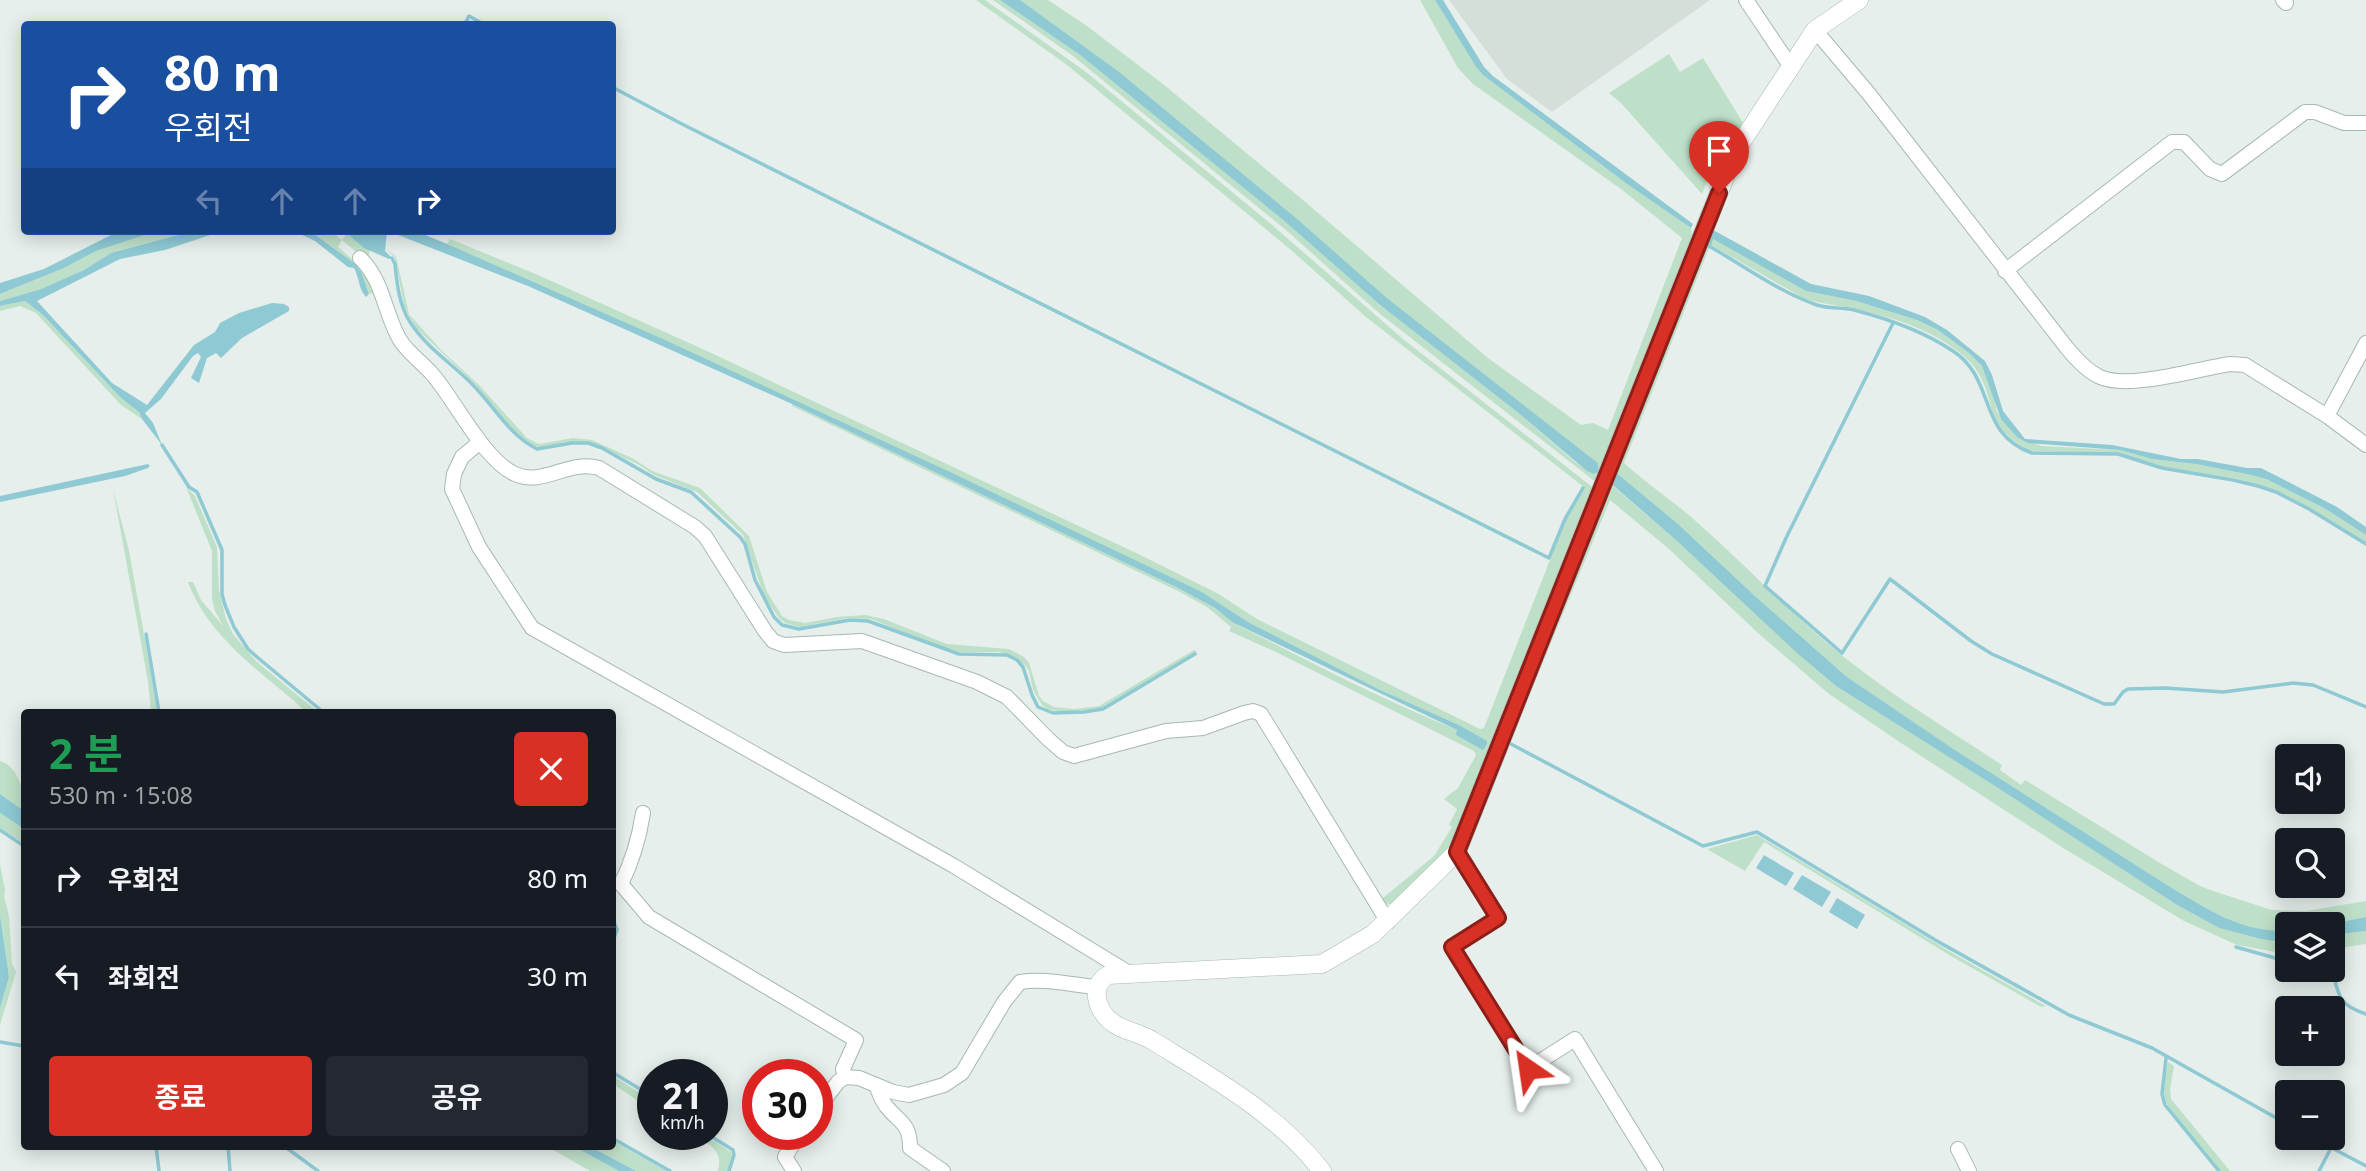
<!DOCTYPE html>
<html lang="ko">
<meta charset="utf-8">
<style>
:root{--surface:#171b24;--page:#242831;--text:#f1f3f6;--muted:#9ea1a6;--line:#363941;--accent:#d93025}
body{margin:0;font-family:"Noto Sans","Noto Sans KR",sans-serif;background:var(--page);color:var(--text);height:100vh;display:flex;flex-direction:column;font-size:26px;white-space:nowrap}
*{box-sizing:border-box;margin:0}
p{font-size:23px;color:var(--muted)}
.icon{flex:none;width:38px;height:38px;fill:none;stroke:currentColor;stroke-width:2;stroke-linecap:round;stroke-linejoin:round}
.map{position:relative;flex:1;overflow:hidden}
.drawer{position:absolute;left:21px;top:709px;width:595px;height:441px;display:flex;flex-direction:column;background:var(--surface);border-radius:7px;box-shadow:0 4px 18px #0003}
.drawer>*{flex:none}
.top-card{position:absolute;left:21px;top:21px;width:595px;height:214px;border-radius:7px;box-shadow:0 4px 18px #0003;background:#1a4fa0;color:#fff;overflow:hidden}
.buttons{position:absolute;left:2275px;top:744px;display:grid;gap:14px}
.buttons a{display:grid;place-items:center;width:70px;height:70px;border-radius:7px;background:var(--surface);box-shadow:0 4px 18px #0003;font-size:35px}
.speed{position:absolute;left:637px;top:1059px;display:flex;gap:14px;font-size:35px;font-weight:700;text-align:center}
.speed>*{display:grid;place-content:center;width:91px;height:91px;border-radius:50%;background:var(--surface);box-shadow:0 4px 18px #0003;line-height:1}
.speed small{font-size:18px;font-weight:400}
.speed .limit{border:10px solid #d22;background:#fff;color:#111}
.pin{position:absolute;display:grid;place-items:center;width:60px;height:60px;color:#fff;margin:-72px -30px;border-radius:50% 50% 50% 0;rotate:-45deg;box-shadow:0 0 7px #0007}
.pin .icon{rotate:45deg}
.me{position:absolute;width:77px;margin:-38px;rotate:328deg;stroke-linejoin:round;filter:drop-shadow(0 0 5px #0008)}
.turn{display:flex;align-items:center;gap:24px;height:147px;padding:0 28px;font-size:32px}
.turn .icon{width:91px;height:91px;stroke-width:2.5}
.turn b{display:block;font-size:49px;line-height:60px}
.lanes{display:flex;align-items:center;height:66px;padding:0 28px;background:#0003;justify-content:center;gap:35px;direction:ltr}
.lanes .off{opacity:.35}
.round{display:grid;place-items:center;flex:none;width:74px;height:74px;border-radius:7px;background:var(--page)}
.head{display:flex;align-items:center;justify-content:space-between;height:119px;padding:0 28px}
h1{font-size:42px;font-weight:700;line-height:52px;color:#1e9e55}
.cta{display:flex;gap:14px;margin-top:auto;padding:14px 28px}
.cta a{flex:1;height:80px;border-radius:7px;background:var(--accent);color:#fff;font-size:28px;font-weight:700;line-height:80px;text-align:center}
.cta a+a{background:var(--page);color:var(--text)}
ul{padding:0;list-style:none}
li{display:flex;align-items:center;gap:21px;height:98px;padding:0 28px;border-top:2px solid var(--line)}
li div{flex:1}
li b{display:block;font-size:26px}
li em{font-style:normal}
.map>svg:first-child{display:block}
</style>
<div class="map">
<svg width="2366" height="1171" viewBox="0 0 2366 1171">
<rect width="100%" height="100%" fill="#e6efeb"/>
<path fill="#d4dfda" d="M1449,0H1710L1552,112L1507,79Z"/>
<g fill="#bfe0c8">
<path d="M976,0H985L1086,72L1271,224L1403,339L1591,486L1593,491L1452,841L1438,866L1396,901L1390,904L1378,902L1434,856L1452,827L1449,825L1457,809L1444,799L1458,788L1476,755L1474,751L1276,652L1229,631L1231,627L1207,607L1178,591L792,406V404L1176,587L1215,608L1232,622C1314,664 1399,709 1486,741L1459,725L1378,689L1248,622L1202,592L447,244L450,239L538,275L707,351L1134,552L1217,593L1257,619L1480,729L1484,728L1566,519L1585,488L1366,317L1291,250L1067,65Z"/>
<path d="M993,0H1000L1080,55L1282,219L1380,305L1516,411L1575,462L1594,474L1599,472L1598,463L1387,298L1295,217L1118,71L1020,0H1048L1087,26L1163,84L1297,195L1488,358L1581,425L1593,423L1608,430L1682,238L1621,189L1473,84L1458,68L1420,0H1435L1476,67L1483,75L1627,184L1691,228L1692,237L1597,483L1379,313L1287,231L1073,56Z"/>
<path d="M1669,54L1680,72L1703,58L1745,126L1723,140L1702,194L1621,103L1609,93Z"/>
<path d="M157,231H193L111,253L84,270L41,289L0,301V294L64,268L96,251Z"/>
<path d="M310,231H330L342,240L349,231V235L370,251L368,257L361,256L342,240L338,247L363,268L375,293L369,294C359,261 336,250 310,231Z"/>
<path d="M1706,235L1711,237L1707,246L1709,248L1624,463C1648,485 1675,502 1699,524C1748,567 1792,616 1844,657C1894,697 1949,730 2002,765L2000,770L2021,785L2025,780L2160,863L2200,886L2216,892L2272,910L2306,911L2366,901V917L2329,924H2287V930C2246,934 2209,910 2175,890L1952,748L1847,677L1756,597L1678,524L1613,470Z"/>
<path d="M1714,238L1806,291L1856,301L1917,320L1938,330L1969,353L1982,366L1991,385L1997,412L2017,437L2042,446L2120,450L2152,459L2196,464L2251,475L2266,479L2324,508L2366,535V543L2296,501L2259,485L2234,478L2162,467L2118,453L2032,451C1977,426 2001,392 1967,359C1935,329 1886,315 1845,307C1830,304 1817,303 1803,298L1711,245Z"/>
<path d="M385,249L396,256L409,314L441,350L479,385L527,438L539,444L573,438L592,440L634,459L652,471L700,488L749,536L767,592L782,616L789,620L805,623L837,617L865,615L884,619L947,644L1009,649L1024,657L1029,663L1039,696L1043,701L1054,707L1074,709L1099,706L1194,650L1197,652L1101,709L1062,712L1047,709L1042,705L1033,690L1029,671L1025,665L1009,655L999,652H959L940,647L871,619L848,618L800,627L785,623L779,618L764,596L743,535L697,492L654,475L639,465L590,442H566L540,448L531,444L513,431L476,385L416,328L404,306L395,257Z"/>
<path d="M25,301L43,315L121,398L139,412L142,419L121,405L36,313L20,306L0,311V306Z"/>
<path d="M1607,481L1677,541L1836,686L1998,788L2177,905L2219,928L2261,939L2287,943V954L2237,945L2184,921L2060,846L1901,743L1829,694L1758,633L1669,549L1610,500L1509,744Z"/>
<path d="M186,487L195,496L217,547L219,590L226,619L233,634L256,661L318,712H306C293,699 278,688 264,676C233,650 202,620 188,582H193L201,600L223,626L215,611L212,599V551Z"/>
<path d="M113,489L129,551L158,712H151L148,681Z"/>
<path d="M0,761C20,767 24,794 24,811L0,794Z"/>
<path d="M0,813L24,829V843L0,828Z"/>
<path d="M1757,835L1954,954L2046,1006L2041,1007L1951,956L1764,842L1745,871L1707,849Z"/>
<path d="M0,864L5,890L4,896L9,916L12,964L16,972L0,1025V1008L9,977L0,915Z"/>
<path d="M2366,931V944L2333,949V935Z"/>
<path d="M2168,1062L2174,1066L2170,1089L2171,1099L2230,1171H2221C2207,1154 2168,1116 2164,1095C2162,1085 2166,1072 2168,1062Z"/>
<path d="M613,1076L653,1101V1111L613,1084Z"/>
<path d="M692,1134H703L731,1152L733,1158L728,1171H718C724,1150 708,1143 692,1134Z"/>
<path d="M613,1141L666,1171H636L589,1146H612Z"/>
<path d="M539,1146H573L619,1171H590L548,1147Z"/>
</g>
<g fill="#8ec9d4">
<path d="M1000,0H1020L1118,71L1295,217L1387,298L1598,463L1599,472L1594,474L1587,471L1516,411L1380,305L1282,219L1080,55Z"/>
<path d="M1435,0H1443L1484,67L1493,76L1693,224L1691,228L1627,184L1483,75L1476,67Z"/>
<path d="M133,231H157L96,251L64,268L0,294V283L44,269L111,235Z"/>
<path d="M193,231H222L165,250L120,259L37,301L112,383L147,405L194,345L215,332L220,323L239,313L272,303L284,304L289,307V311L242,338L221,358L216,353L207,358L199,383L191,378L201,357L198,353L193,356L161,399L145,413L153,423L162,445L142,419L139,412L121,398L43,315L25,301L0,306V301L41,289L84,270L111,253Z"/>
<path d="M294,231H310L354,263L361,272L369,294L366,297C358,288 360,279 354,268L348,267L315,241Z"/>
<path d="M349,231H387L385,251L392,258L389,259L364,248L349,235Z"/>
<path d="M388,231H416L447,244L665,340L950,472L1202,592L1248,622L1378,689L1459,725L1487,741V744L1483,750L1456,735L1457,730L1232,622L1215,608L1176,587L792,404L528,286Z"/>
<path d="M1707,231H1715L1811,284L1869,296L1925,317L1947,330L1985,361L1992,375L2003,411L2025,439L2112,445L2181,459H2198L2247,468H2261L2337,507L2366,527V535L2324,508L2266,479L2251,475L2196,464L2152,459L2120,450L2028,443L2017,437L2001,419L1982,366L1969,353L1938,330L1917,320L1856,301L1806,291L1706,235Z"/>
<path d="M148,464L150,466L148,468L125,476L0,502V496Z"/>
<path d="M1613,470L1678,524L1756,597L1847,677L1952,748L2175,890C2209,910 2246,934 2287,930V943L2261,939L2219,928L2177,905L1998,788L1836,686L1796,652L1677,541L1608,481Z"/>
<path d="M0,794L24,811V829L0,813Z"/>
<path d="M1764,855L1794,873L1786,886L1756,868Z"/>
<path d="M1802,875L1831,892L1822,907L1793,889Z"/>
<path d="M1837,898L1865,915L1857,929L1829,912Z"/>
<path d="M0,915L9,977L0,1008Z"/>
<path d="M2366,917V931L2333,935V924H2329Z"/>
<path d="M573,1146H589L636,1171H619Z"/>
</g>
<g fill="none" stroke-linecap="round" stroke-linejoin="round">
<g stroke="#8ec9d4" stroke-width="3.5">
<path d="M465,24L469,16L483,24"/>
<path d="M612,87L680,123L1549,558L1565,519L1583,488"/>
<path d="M1712,238L1709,246C1744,266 1779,292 1817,305C1829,309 1842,307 1854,310C1889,319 1923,331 1953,351C1997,380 1976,433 2032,453L2118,454L2162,468L2233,480L2258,486L2276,492L2309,509L2366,544"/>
<path d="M392,258L395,264C397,284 399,305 410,322C426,347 451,363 472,384C494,406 508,434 537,449L572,443H588L602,448L656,479L691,492L740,537L745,544L755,580L774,617L782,625L799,629L850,620L868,621L959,654L1007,655L1017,660L1023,667L1032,695L1038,707L1053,713L1084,712L1103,709L1195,654"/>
<path d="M1893,323L1786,538L1765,586L1842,653L1890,579L1971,641L1992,654L2104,704H2114L2123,692L2128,689L2165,688L2223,692L2293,683L2313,685L2366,707"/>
<path d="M162,445L189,487L197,492L222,550V594L225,605L234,627L248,649L257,657L323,712"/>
<path d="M146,634L159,712"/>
<path d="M1511,744L1703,846L1757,832L1937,941L2069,1015L2152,1048L2287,1124"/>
<path d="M0,830L24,846"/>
<path d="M612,917L617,930L612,943"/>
<path d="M2236,947L2275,958H2287"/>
<path d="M2332,970C2339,996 2338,1005 2366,1014"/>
<path d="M0,1042L24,1046"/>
<path d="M2166,1058L2162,1094L2165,1105L2219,1171"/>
<path d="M612,1072L653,1097"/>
<path d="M707,1134L733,1150L734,1155L729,1171"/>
<path d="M612,1138L670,1171"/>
<path d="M2313,1138L2366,1166"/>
<path d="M156,1146L159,1171"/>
<path d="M228,1146L230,1171"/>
<path d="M284,1146L318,1171"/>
<path d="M2319,1171L2331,1148"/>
</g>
<defs>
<g id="minor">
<path d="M1746,0L1791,67"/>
<path d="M2283,0L2286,3"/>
<path d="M1815,30L1869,94L2067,348C2076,359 2087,371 2100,377C2129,390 2197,369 2230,364L2245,365L2327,416L2366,445"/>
<path d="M360,258C384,281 384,313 400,340C408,353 423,363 433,375C456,402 484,460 515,474C544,487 568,459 599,468L695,527L705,536L765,631L773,641L784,645L862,641L977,682L1007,697L1048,739L1063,752L1074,756L1166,731L1203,728L1244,713L1253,711L1261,714L1388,922"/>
<path d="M2005,271L2172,142H2184L2210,169L2222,174L2305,112H2315L2344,123H2366"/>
<path d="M2327,416L2366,343"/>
<path d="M480,442L462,457L454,474L452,489L479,547L532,628L954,866L1129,973"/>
<path d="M643,813C639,839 633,860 621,884L649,917L856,1040L843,1069L845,1077"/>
<path d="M1457,852L1498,918L1452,947L1528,1069L1575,1039L1656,1171"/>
<path d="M876,1085C879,1092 881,1100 886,1106C900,1124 910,1122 910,1148L943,1171"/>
<path d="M817,1109L838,1082L845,1077L859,1078L893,1092L909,1095L944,1085L962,1073L1004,1002L1020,982C1047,978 1070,985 1097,987"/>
<path d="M1958,1149L1969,1171"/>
<path d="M794,1171L785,1157L799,1134"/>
</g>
<path id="tertiary" d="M1322,1171C1278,1114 1213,1078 1153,1041C1139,1032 1121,1031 1109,1020C1096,1007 1090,986 1108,975L1322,964L1373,934L1457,852L1735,152L1815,30L1859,0"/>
</defs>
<use href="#minor" stroke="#a8b8b2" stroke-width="16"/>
<use href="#tertiary" stroke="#a8b8b2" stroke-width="19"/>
<use href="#minor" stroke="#fff" stroke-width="14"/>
<use href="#tertiary" stroke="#fff" stroke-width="18"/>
</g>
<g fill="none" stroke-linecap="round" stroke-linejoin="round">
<defs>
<path id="route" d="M1528,1069L1452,947L1498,918L1457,852L1719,193"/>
</defs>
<use href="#route" stroke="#8d1f18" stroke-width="18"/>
<use href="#route" stroke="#d93025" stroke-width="12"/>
</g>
</svg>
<div class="buttons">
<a><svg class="icon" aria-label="sound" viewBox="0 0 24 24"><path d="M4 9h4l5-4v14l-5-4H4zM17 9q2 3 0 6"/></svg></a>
<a><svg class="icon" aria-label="search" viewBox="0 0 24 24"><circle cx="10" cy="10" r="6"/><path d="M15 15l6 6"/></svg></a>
<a><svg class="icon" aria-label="layers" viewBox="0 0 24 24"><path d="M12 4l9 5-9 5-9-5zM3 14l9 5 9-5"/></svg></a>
<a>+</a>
<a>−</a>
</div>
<div class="speed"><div>21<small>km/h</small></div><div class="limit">30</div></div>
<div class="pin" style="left:1719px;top:193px;background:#d93025"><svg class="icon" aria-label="arrive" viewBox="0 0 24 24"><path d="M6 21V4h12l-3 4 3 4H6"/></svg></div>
<svg class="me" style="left:1528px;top:1069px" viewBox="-20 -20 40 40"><path d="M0-17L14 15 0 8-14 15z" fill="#d93025" stroke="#fff" stroke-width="4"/></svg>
<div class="top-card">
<div class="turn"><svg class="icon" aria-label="right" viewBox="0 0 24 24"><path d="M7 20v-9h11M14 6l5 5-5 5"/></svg><div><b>80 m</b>우회전</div></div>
<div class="lanes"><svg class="icon off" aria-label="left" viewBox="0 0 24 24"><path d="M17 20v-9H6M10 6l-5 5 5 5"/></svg><svg class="icon off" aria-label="ahead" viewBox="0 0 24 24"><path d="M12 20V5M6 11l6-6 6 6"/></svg><svg class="icon off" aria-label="ahead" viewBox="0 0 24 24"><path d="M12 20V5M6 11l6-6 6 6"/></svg><svg class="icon" aria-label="right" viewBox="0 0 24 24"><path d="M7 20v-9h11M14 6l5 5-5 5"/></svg></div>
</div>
<section class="drawer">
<div class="head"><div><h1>2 분</h1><p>530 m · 15:08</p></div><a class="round" style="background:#d93025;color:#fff"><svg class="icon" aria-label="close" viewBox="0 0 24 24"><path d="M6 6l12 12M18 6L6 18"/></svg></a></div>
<ul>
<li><svg class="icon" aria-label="right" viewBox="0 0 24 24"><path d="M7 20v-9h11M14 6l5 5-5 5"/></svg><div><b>우회전</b></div><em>80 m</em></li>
<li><svg class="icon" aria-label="left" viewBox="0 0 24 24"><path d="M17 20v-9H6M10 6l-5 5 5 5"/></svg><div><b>좌회전</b></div><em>30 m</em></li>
</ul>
<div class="cta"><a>종료</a><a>공유</a></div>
</section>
</div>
